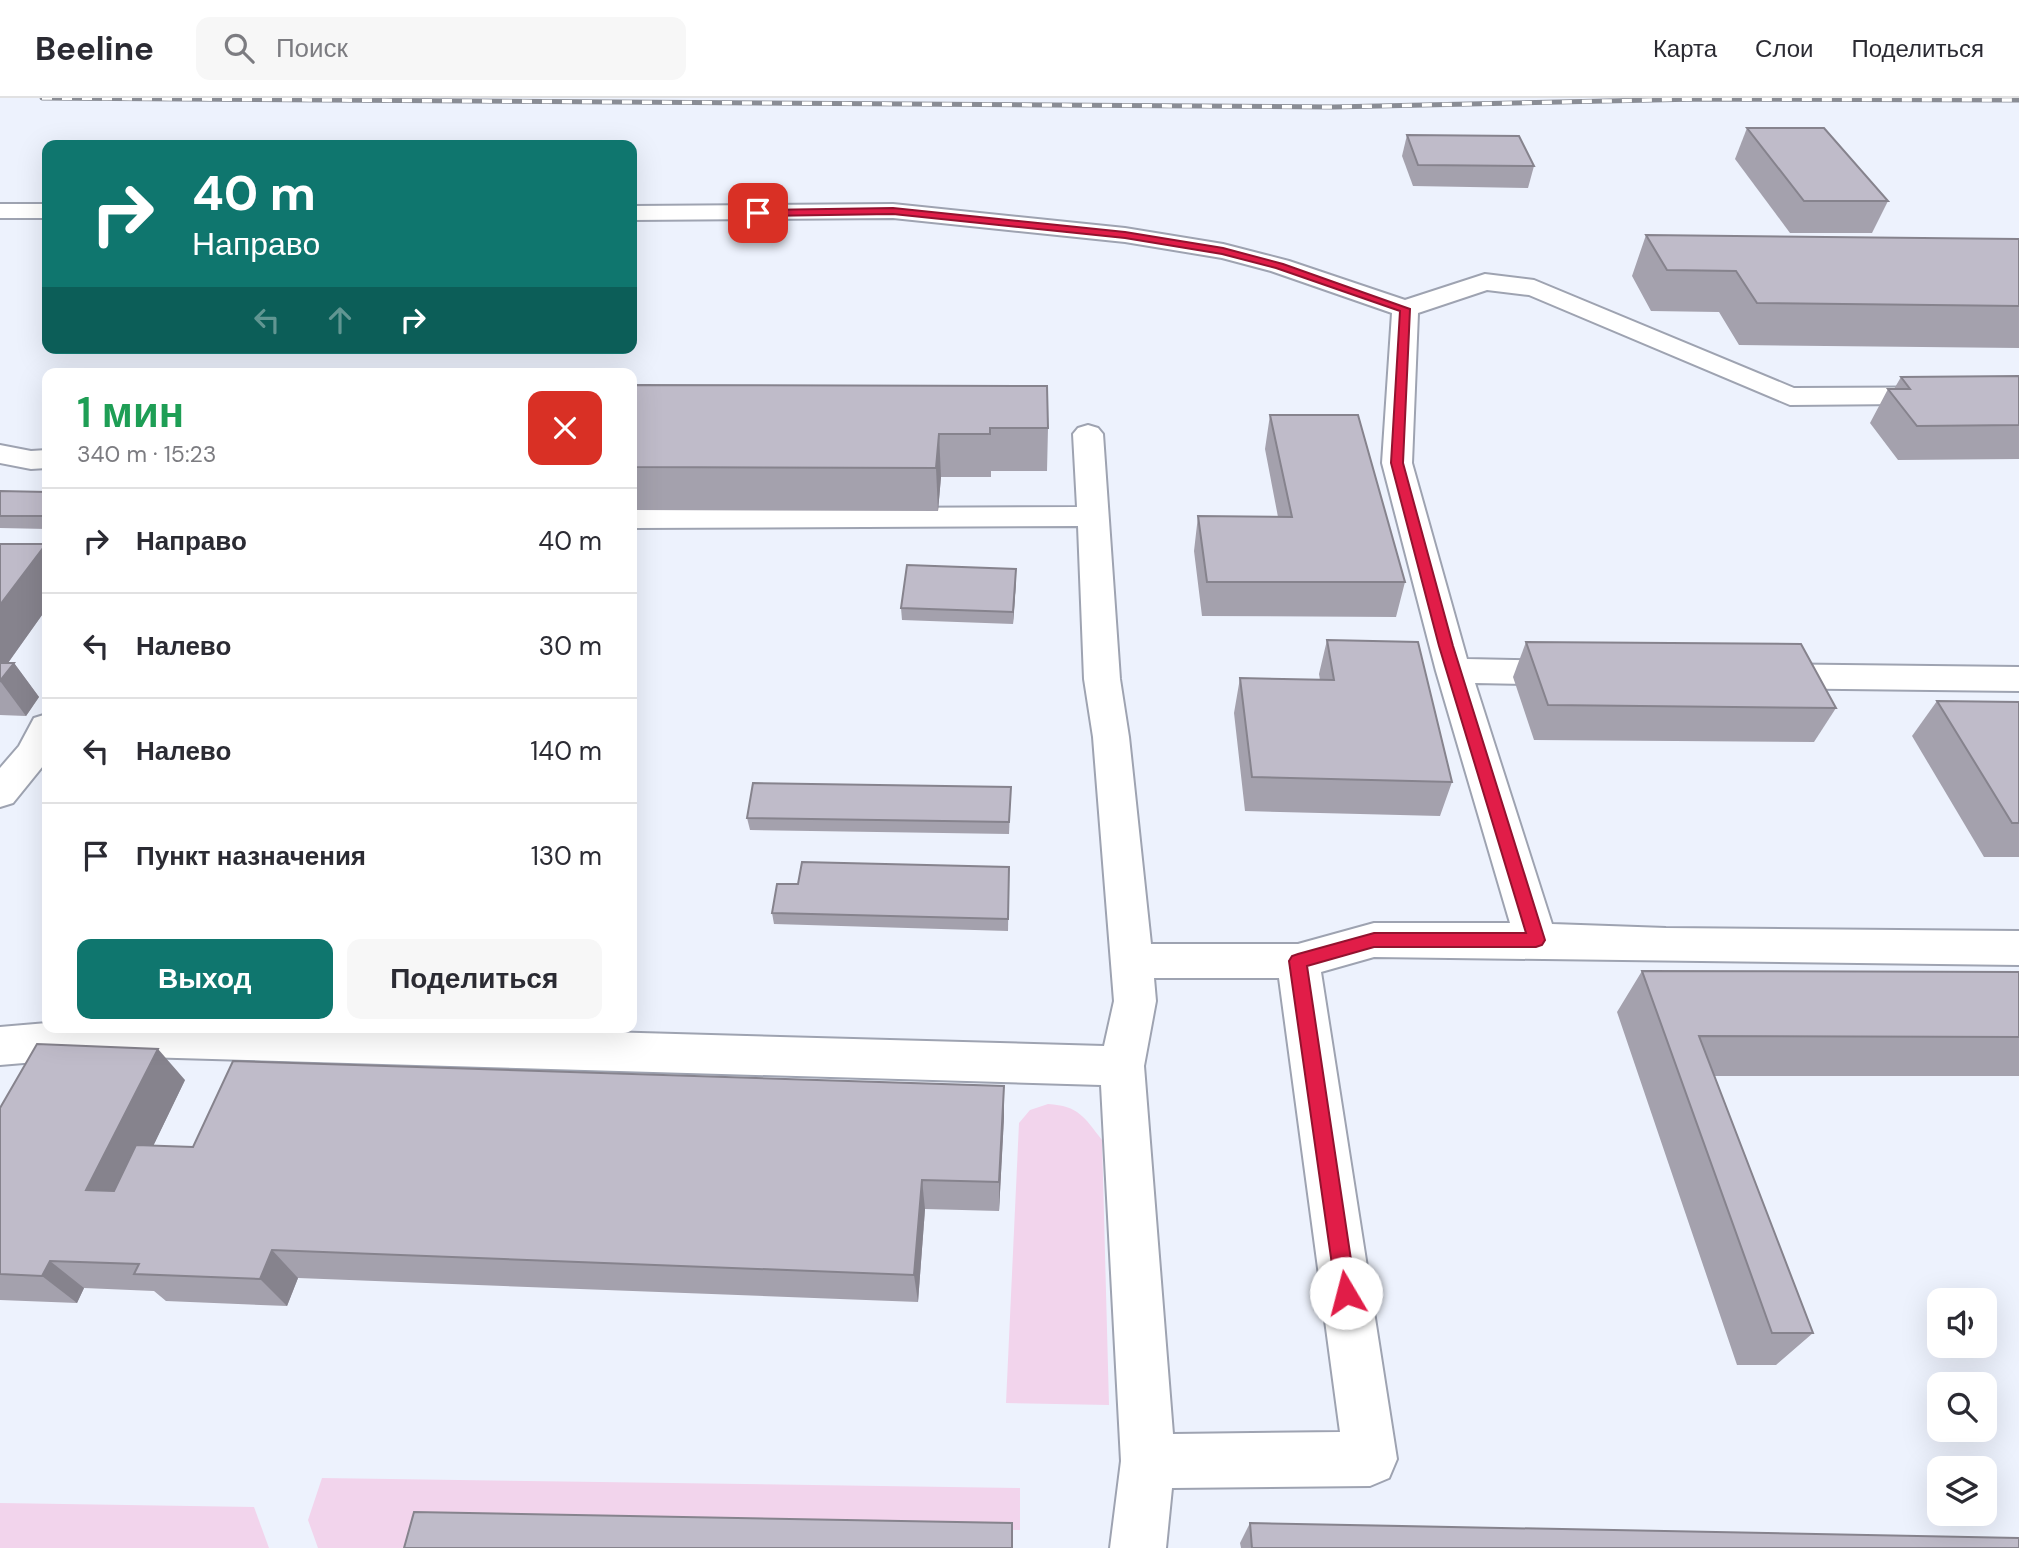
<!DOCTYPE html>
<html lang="ru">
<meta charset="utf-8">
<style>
:root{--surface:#fff;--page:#f7f7f7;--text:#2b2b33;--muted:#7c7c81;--line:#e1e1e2;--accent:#0f766e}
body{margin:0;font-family:"DM Sans",sans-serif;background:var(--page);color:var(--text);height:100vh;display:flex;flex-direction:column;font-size:26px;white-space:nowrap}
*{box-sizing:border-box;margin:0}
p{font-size:23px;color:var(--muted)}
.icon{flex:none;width:38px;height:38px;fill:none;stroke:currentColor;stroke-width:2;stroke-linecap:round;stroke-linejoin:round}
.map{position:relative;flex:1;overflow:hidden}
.panel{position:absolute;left:42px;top:270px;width:595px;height:665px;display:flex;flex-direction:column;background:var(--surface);border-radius:14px;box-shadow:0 7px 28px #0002}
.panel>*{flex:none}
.hud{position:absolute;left:42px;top:42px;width:595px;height:214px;border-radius:14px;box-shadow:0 7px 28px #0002;background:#0f766e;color:#fff;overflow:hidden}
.tools{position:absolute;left:1927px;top:1190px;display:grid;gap:14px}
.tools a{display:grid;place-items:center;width:70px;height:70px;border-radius:14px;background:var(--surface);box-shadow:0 7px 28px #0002;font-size:35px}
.pin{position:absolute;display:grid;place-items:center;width:60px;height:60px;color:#fff;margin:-30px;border-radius:14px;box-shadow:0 4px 10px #0006}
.me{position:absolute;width:77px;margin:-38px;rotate:352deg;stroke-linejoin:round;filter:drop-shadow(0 0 5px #0008)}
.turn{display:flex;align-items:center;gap:24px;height:147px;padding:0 35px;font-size:32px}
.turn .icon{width:91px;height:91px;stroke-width:2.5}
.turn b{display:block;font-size:49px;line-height:60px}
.lanes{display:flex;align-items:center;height:66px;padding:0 35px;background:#0003;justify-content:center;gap:35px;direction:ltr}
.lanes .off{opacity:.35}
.round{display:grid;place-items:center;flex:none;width:74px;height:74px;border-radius:14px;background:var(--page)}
.summary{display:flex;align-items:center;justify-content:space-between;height:119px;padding:0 35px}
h1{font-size:42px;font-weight:600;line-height:52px;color:#1e9e55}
.cta{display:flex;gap:14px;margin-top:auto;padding:14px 35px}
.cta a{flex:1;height:80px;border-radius:14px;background:var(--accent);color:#fff;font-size:28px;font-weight:600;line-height:80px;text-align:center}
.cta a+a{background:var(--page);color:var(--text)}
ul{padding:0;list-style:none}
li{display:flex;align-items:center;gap:21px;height:105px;padding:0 35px;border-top:2px solid var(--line)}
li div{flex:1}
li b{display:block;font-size:26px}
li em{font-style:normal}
header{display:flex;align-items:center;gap:42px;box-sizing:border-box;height:98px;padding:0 35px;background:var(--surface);border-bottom:2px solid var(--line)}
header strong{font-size:33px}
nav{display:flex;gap:38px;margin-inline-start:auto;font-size:24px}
.search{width:490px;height:63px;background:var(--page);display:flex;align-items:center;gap:18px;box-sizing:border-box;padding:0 24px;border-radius:14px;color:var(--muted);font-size:26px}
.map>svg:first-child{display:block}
</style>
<header>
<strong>Beeline</strong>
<div class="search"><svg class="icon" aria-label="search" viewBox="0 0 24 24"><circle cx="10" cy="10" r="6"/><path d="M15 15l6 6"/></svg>Поиск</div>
<nav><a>Карта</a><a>Слои</a><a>Поделиться</a></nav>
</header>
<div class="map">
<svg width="2019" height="1450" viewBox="0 0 2019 1450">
<rect width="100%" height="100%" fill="#edf2fd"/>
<g fill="#f2d4ec">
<path d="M1048,1006C1079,1008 1084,1019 1102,1042L1109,1307L1006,1305L1019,1025L1030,1012Z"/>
<path d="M322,1380L1020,1390V1432L423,1423L415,1450H318L308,1422Z"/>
<path d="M0,1405L254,1409L269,1450H0Z"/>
</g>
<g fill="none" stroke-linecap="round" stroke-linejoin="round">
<defs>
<g id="minor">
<rect x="0" y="106" width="47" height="14"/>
<path d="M893,106L1125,130L1223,146L1289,163L1405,202L1485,176L1534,182L1794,290L2019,289V305L1790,307L1529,197L1487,192L1418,215L1412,365L1467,561L1567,563L1579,567L1584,575L1579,583L1567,587L1475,585L1552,826L1666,830L2019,833V867L1374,859L1321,874L1397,1361L1389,1380L1370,1388L1172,1390L1166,1450H1110L1121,1363L1101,987L107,958L0,967V929L47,925V929H426L1104,948L1114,903L1093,639L1084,581L1078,428L632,430V411L1077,409L1073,336L1078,330L1088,327L1098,330L1103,336L1120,581L1129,639L1151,846H1298L1374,825H1510L1436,573L1382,365L1392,215L1271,173L1222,160L1125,144L893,120L632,122V108ZM1154,880H1279L1340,1334L1173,1336L1144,968L1156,903Z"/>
<path d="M0,347L31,353L47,352V370L31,371L0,365Z"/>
<path d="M1767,566L2019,569V593L1767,590L1755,586L1750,578L1755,570Z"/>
<path d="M47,616V663L13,705L0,709V670L19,648L34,620Z"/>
</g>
</defs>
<use href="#minor" stroke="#9ea3b1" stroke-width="4"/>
<use href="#minor" fill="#fff" fill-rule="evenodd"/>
<defs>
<path id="rail" d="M42,0L1333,9L1698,1L2019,2"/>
</defs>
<use href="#rail" stroke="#8a8d95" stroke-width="5"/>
<use href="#rail" stroke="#fff" stroke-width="3.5" stroke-dasharray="10" stroke-linecap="butt"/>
</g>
<g fill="#a4a1ad">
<path d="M1747,30L1888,103L1872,135H1790L1735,61Z"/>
<path d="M1407,37L1534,68L1528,90L1413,88L1402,58Z"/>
<path d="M1646,137L2019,141V250L1739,247L1719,214L1651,213L1632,178Z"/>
<path d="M2019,278V361L1898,362L1870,325L1888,291H1894L1901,279Z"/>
<path d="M632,287L1048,330L1047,373H991V379H941L938,413L632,412Z"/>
<path d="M1270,317L1405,484L1396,519L1202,518L1194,453L1198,418L1278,419L1265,351Z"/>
<path d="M0,393L47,394V431L0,430Z"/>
<path d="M0,446H46L47,448V510L8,565H14L39,599L26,618L0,617Z"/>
<path d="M1016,483L1013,526L902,522L901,510Z"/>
<path d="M1327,542L1452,684L1440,718L1245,713L1234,615L1240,580L1320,582L1319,576Z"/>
<path d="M1526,544L1836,610L1814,644L1534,642L1513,579Z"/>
<path d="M1937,603L2019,604V759H1984L1912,638Z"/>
<path d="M1011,689L1009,736L750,732L747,720Z"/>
<path d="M1009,769L1008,833L774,826L772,815Z"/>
<path d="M1642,873L2019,874V978H1714L1813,1235L1776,1267H1737L1617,914Z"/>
<path d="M185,982L153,1048L193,1049L1004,1019L999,1113L925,1111L918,1204L298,1180L287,1208L166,1203L154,1193L84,1190L77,1205L0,1202V1010Z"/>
<path d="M1250,1425L2019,1450H1241L1240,1445Z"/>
</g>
<g fill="#86838d">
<path d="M939,336L941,379L938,413L936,370Z"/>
<path d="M46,446L47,448V510L0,576V507Z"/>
<path d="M1016,471V483L1013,526V514Z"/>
<path d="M14,565L39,599L26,618L0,583Z"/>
<path d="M158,951L185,982L118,1121L86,1092Z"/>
<path d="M1004,988V1019L999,1113V1084Z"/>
<path d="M922,1082L925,1111L918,1204L914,1177Z"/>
<path d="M272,1152L298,1180L287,1208L260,1181Z"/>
<path d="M50,1163L84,1190L77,1205L42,1178Z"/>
</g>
<g fill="#bfbbc9" stroke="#86838d" stroke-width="2">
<path d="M1747,30H1824L1888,103H1804Z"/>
<path d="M1407,37L1519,38L1534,68L1418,67Z"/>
<path d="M1646,137L2019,141V208L1757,205L1736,173L1667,172Z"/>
<path d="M2019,278V327L1917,328L1888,291H1910L1901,279Z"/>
<path d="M632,287L1047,288L1048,330H990V336H939L936,370L632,369Z"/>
<path d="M1270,317H1358L1405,484H1207L1198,418L1292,419Z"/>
<path d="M0,393L47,394V418H0Z"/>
<path d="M0,446H46L0,507Z"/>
<path d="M907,467L1016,471L1013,514L901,510Z"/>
<path d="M1327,542L1418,544L1452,684L1252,679L1240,580L1334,582Z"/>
<path d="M1526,544L1801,546L1836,610L1548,607Z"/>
<path d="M0,565H14L0,583Z"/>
<path d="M1937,603L2019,604V725H2012Z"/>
<path d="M753,685L1011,689L1009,724L747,720Z"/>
<path d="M802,764L1009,769L1008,821L772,815L777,786H798Z"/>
<path d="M1642,873L2019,874V939L1699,938L1813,1235H1772Z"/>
<path d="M37,946L158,951L86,1092L114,1093L136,1047L193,1049L233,963L1004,988L999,1084L922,1082L914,1177L272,1152L260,1181L134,1176L139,1166L50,1163L42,1178L0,1176V1010Z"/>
<path d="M414,1414L1012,1425V1450H404Z"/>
<path d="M1250,1425L2019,1440V1450H1252Z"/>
</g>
<path fill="#e11d48" stroke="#92132f" stroke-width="2" d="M893,110L1125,134L1223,150L1283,166L1410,211L1403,365L1453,548L1545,842L1542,847L1536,849H1374L1307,868L1356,1195L1353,1202L1346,1205L1339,1202L1336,1195L1289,863L1292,858L1298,856L1374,835H1526L1439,548L1391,365L1400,213L1276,170L1222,156L1125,140L893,116L758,118L753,115L758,112Z"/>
</svg>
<div class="tools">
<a><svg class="icon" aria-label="sound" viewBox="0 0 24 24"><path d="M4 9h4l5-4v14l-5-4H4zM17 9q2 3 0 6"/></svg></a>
<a><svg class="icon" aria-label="search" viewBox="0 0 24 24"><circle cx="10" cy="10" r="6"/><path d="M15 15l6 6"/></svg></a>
<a><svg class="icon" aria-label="layers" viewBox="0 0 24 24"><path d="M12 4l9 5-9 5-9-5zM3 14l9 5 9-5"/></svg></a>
</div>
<div class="pin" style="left:758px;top:115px;background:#d93025"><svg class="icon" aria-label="arrive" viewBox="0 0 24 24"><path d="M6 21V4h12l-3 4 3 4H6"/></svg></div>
<svg class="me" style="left:1346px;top:1195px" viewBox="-20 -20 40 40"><circle r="19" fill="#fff"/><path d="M0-13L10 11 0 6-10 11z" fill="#e11d48"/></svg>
<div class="hud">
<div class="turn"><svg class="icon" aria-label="right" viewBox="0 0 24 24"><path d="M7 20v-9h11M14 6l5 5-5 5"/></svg><div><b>40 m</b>Направо</div></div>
<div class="lanes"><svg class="icon off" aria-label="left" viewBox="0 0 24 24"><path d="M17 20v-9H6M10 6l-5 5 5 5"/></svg><svg class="icon off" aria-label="ahead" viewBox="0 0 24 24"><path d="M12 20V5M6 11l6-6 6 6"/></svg><svg class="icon" aria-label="right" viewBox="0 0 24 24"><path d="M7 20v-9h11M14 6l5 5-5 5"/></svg></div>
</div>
<section class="panel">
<div class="summary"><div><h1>1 мин</h1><p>340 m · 15:23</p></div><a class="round" style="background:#d93025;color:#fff"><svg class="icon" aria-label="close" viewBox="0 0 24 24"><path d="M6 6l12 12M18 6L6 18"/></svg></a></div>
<ul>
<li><svg class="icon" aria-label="right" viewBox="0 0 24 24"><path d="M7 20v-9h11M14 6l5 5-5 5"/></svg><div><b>Направо</b></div><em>40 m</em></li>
<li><svg class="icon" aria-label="left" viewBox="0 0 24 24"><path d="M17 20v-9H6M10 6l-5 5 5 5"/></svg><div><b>Налево</b></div><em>30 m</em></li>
<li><svg class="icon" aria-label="left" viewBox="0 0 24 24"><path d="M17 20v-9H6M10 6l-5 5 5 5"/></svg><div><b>Налево</b></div><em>140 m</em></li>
<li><svg class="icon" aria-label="arrive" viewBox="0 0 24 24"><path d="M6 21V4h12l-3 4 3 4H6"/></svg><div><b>Пункт назначения</b></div><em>130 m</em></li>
</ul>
<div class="cta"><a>Выход</a><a>Поделиться</a></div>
</section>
</div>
